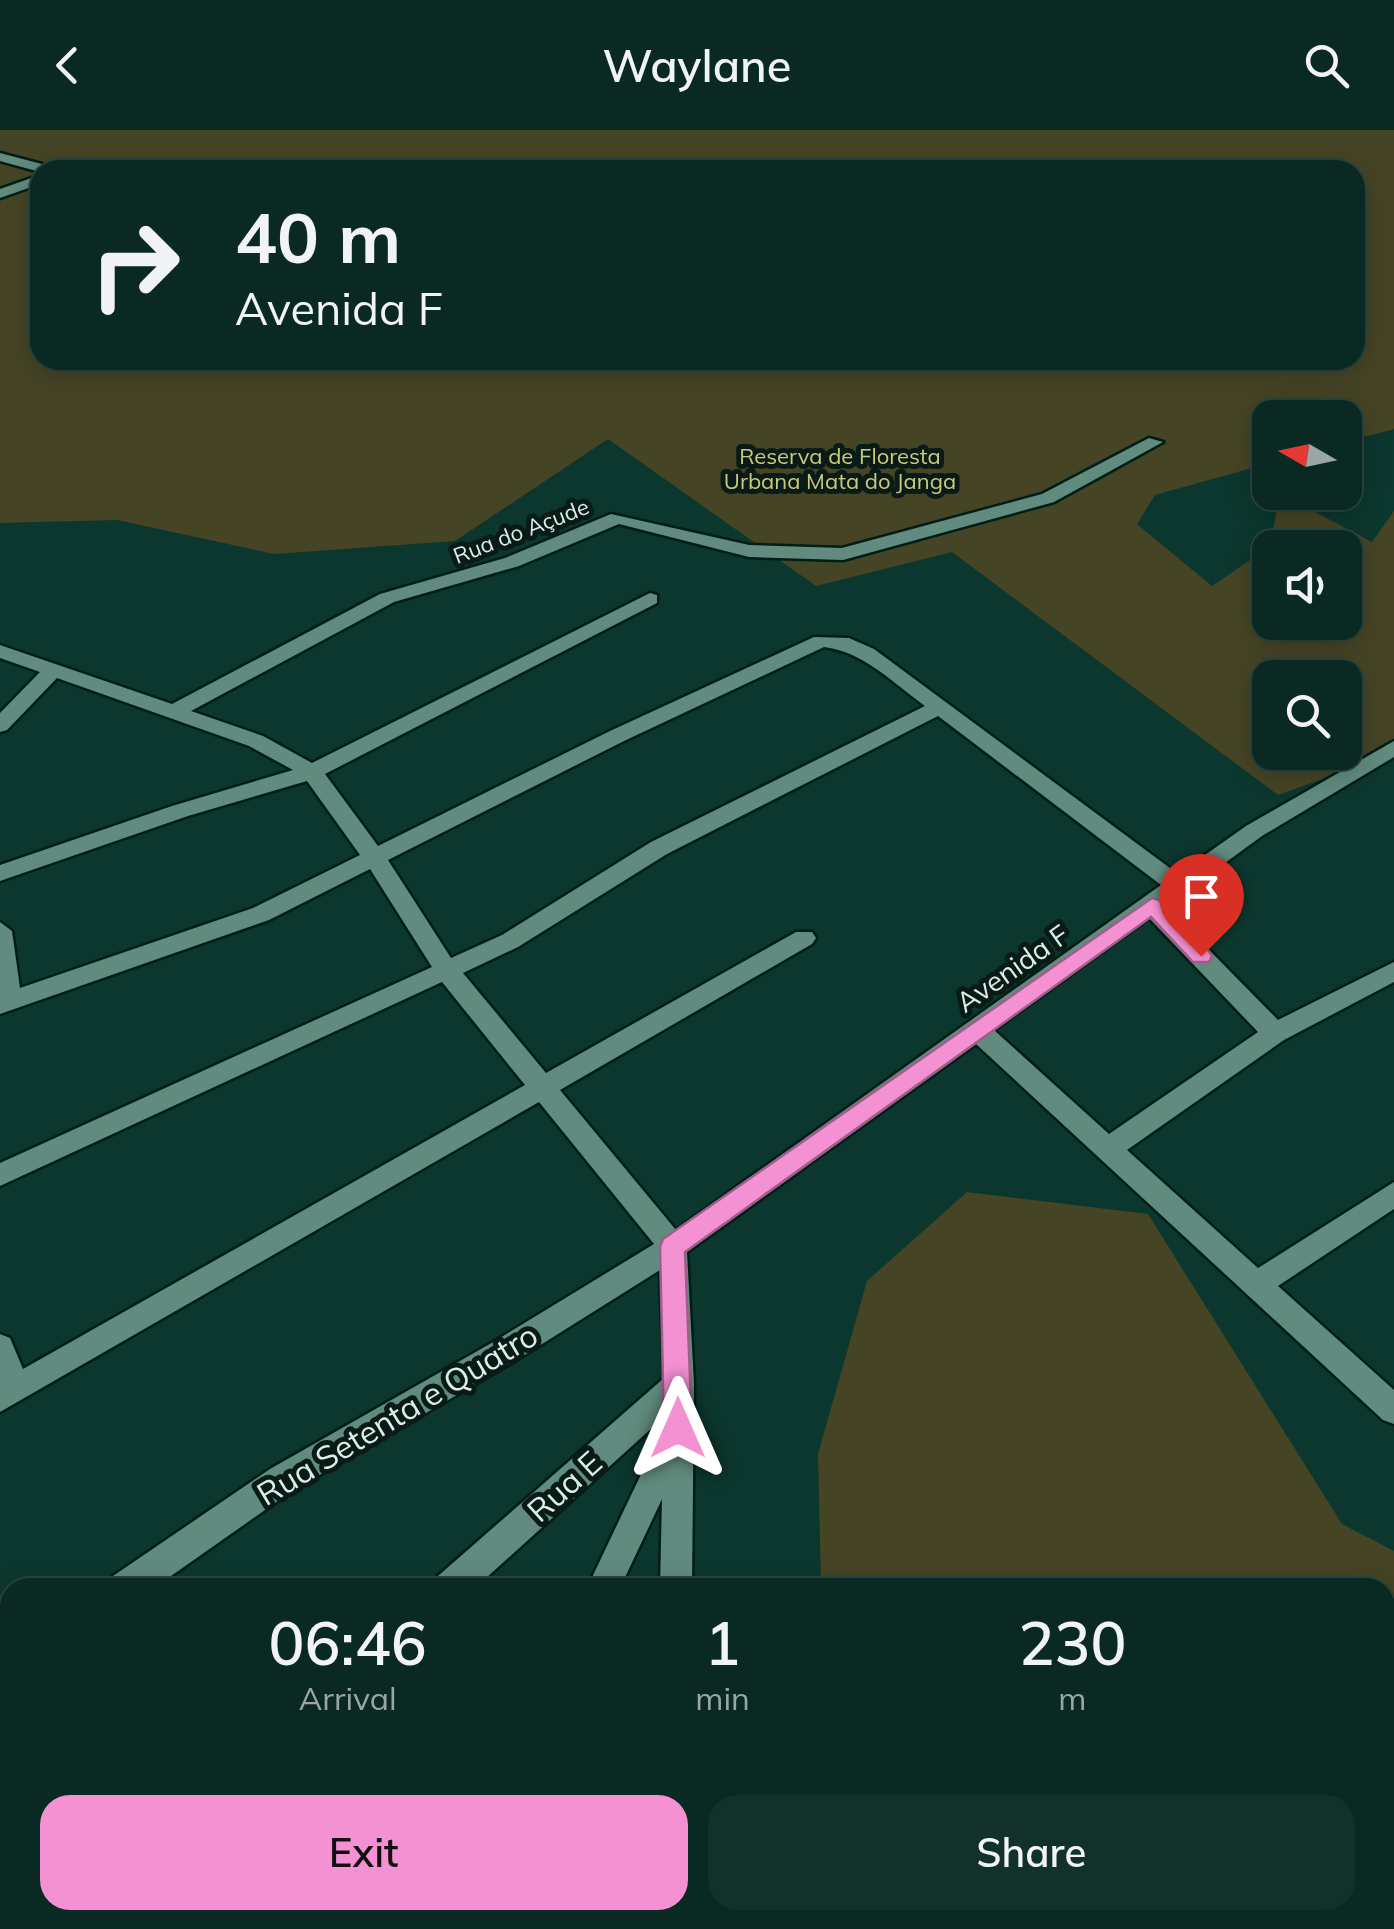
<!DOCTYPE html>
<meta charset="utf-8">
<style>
:root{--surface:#092922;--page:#12312a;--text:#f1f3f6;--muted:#99a6a5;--line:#294540;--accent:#f491d3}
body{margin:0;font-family:Mulish,sans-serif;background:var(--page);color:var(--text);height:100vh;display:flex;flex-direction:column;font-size:38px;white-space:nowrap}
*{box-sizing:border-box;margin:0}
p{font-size:32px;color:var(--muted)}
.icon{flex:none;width:55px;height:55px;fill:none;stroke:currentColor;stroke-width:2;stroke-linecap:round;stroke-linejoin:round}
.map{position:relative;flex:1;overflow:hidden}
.panel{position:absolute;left:0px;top:1448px;width:1395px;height:352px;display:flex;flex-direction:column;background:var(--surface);border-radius:30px 30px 0 0;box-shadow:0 5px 25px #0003,0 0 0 2px var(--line)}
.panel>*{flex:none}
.banner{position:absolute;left:30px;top:30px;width:1335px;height:210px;border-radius:30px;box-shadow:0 5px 25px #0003,0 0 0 2px var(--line);background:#092922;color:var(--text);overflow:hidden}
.needle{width:65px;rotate:279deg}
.tools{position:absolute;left:1252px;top:270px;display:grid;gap:20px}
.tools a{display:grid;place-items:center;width:110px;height:110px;border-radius:20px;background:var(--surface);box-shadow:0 5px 25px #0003,0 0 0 2px var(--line);font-size:50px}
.pin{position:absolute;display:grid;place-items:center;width:85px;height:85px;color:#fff;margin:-102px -42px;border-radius:50% 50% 50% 0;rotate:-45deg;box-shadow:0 0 10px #0007}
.pin .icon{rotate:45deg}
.me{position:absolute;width:110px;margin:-55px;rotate:0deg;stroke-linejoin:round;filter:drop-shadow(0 0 8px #0008)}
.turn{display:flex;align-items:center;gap:35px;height:210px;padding:0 40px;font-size:45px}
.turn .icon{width:130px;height:130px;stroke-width:2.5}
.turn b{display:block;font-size:70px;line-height:85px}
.eta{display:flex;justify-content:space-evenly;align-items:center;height:170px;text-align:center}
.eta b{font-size:60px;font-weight:600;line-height:70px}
.primary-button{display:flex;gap:20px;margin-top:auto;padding:20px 40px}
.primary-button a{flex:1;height:115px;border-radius:30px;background:var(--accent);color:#111;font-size:40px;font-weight:600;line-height:115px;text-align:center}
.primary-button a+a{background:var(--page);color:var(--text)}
header{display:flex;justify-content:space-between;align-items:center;height:130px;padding:0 40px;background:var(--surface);font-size:45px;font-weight:600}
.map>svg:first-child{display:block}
</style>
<header><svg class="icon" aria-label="back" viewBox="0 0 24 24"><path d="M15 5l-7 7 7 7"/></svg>Waylane<svg class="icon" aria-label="search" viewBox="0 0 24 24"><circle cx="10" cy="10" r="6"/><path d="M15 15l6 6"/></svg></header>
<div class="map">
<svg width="1394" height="1799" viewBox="0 0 1394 1799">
<rect width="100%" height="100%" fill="#0c372e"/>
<g fill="#454425" fill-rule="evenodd">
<path d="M0,0H1394V299L1345,312V288H1270V333L1155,365L1137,394L1212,456L1271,416L1279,363L1372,412L1394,381V623L1278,665L952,422L816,456L608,309L455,411L274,424L117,390L0,393ZM40,40H1355V230H40ZM1270,418H1345V492H1270ZM1270,548H1345V622H1270Z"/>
<path d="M967,1062L1148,1084L1342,1394L1394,1421V1799H829V1790H1385V1458L821,1457L818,1324L867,1151Z"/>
</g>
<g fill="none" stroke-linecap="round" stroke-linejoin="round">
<defs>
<g id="minor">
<path d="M0,23L53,37L55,40L40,42L0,31Z"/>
<path d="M40,45V54L0,68V59Z"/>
<path d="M1149,308L1163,312L1054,372L843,430L749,427L619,394L519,436L394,472L191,581L263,606L312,633L650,463L657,465V473L325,644L378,716L610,601L814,507L849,508L874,519L1178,744L1246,696L1394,611V627L1262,706L1166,776L1278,890L1394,832V852L1284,910L1127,1020L1258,1138L1394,1052V1079L1278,1156L1394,1260V1294L1383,1290L976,914L687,1122L694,1254L692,1458H660L662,1369L620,1458H587L663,1298V1288L475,1458H434L438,1446L664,1248L660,1140L515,1231L292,1361L154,1458H109L113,1446L270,1339L495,1211L654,1114L539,972L0,1282V1204L10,1208L23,1239L525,955L442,852L0,1056V1033L432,837L370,739L269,790L0,884V792L12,801L20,858L253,778L360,725L307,651L188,686L0,751V735L172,676L293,640L249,616L57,548L7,600L0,602V583L40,542L0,528V515L172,574L380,464L505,428L611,384L749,415L842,418L1042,364ZM824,517C864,522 893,553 925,576L651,712L502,805L451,828L388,730L624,611ZM938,586L1161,755L676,1100L560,960L812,814L816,808L812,802H796L546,943L463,843L518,817L667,724ZM1149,788L1258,902L1109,1004L994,900Z"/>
<path d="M10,1520V1557L0,1561V1524Z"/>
<path d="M46,1790H91L87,1799H42Z"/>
<path d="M184,1790H228L232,1799H188Z"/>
<path d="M420,1790H459L455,1799H416Z"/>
<path d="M592,1790H630L627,1799H589Z"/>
</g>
</defs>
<use href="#minor" stroke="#001d16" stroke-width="5"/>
<use href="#minor" fill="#618b7e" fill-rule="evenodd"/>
</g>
<path fill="#f491d3" stroke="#9f5e89" stroke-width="2.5" d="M1152,768L1159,770L1209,821L1212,826L1209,832H1193L1151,787L685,1122L692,1298L688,1307L678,1311L668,1307L664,1298L660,1117L663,1109Z"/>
<g text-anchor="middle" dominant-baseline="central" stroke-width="10" stroke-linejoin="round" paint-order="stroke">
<g font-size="22" fill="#caca7b" stroke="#0a1b17">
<text x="840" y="326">Reserva de Floresta<tspan x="840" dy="25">Urbana Mata do Janga</tspan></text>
</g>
<g font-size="22" fill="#d9efe8" stroke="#0a1b17">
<text transform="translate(521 401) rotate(-21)">Rua do Açude</text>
</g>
<g font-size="28" fill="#d9efe8" stroke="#0a1b17">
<text transform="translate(1012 838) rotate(-35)">Avenida F</text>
</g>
<g font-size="32" fill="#d9efe8" stroke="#0a1b17">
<text transform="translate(397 1284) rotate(-31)">Rua Setenta e Quatro</text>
<text transform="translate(564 1356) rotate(-42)">Rua E</text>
</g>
</g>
</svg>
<div class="tools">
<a><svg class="needle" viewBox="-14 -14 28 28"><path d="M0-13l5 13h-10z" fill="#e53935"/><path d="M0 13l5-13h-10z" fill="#99a6a5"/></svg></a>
<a><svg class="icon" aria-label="sound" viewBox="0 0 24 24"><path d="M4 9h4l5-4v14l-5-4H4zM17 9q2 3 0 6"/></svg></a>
<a><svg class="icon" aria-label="search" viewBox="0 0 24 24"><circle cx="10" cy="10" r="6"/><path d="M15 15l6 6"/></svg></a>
</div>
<div class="pin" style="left:1201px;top:826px;background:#d93025"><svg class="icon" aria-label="arrive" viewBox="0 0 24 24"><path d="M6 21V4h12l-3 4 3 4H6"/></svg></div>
<svg class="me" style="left:678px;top:1298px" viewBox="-20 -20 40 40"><path d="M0-17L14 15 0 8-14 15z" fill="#f491d3" stroke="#fff" stroke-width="4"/></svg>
<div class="banner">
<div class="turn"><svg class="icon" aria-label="right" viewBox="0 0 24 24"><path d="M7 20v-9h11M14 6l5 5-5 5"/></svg><div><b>40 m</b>Avenida F</div></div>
</div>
<section class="panel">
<div class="eta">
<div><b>06:46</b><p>Arrival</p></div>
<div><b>1</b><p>min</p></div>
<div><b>230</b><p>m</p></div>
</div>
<div class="primary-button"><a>Exit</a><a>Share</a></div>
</section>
</div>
